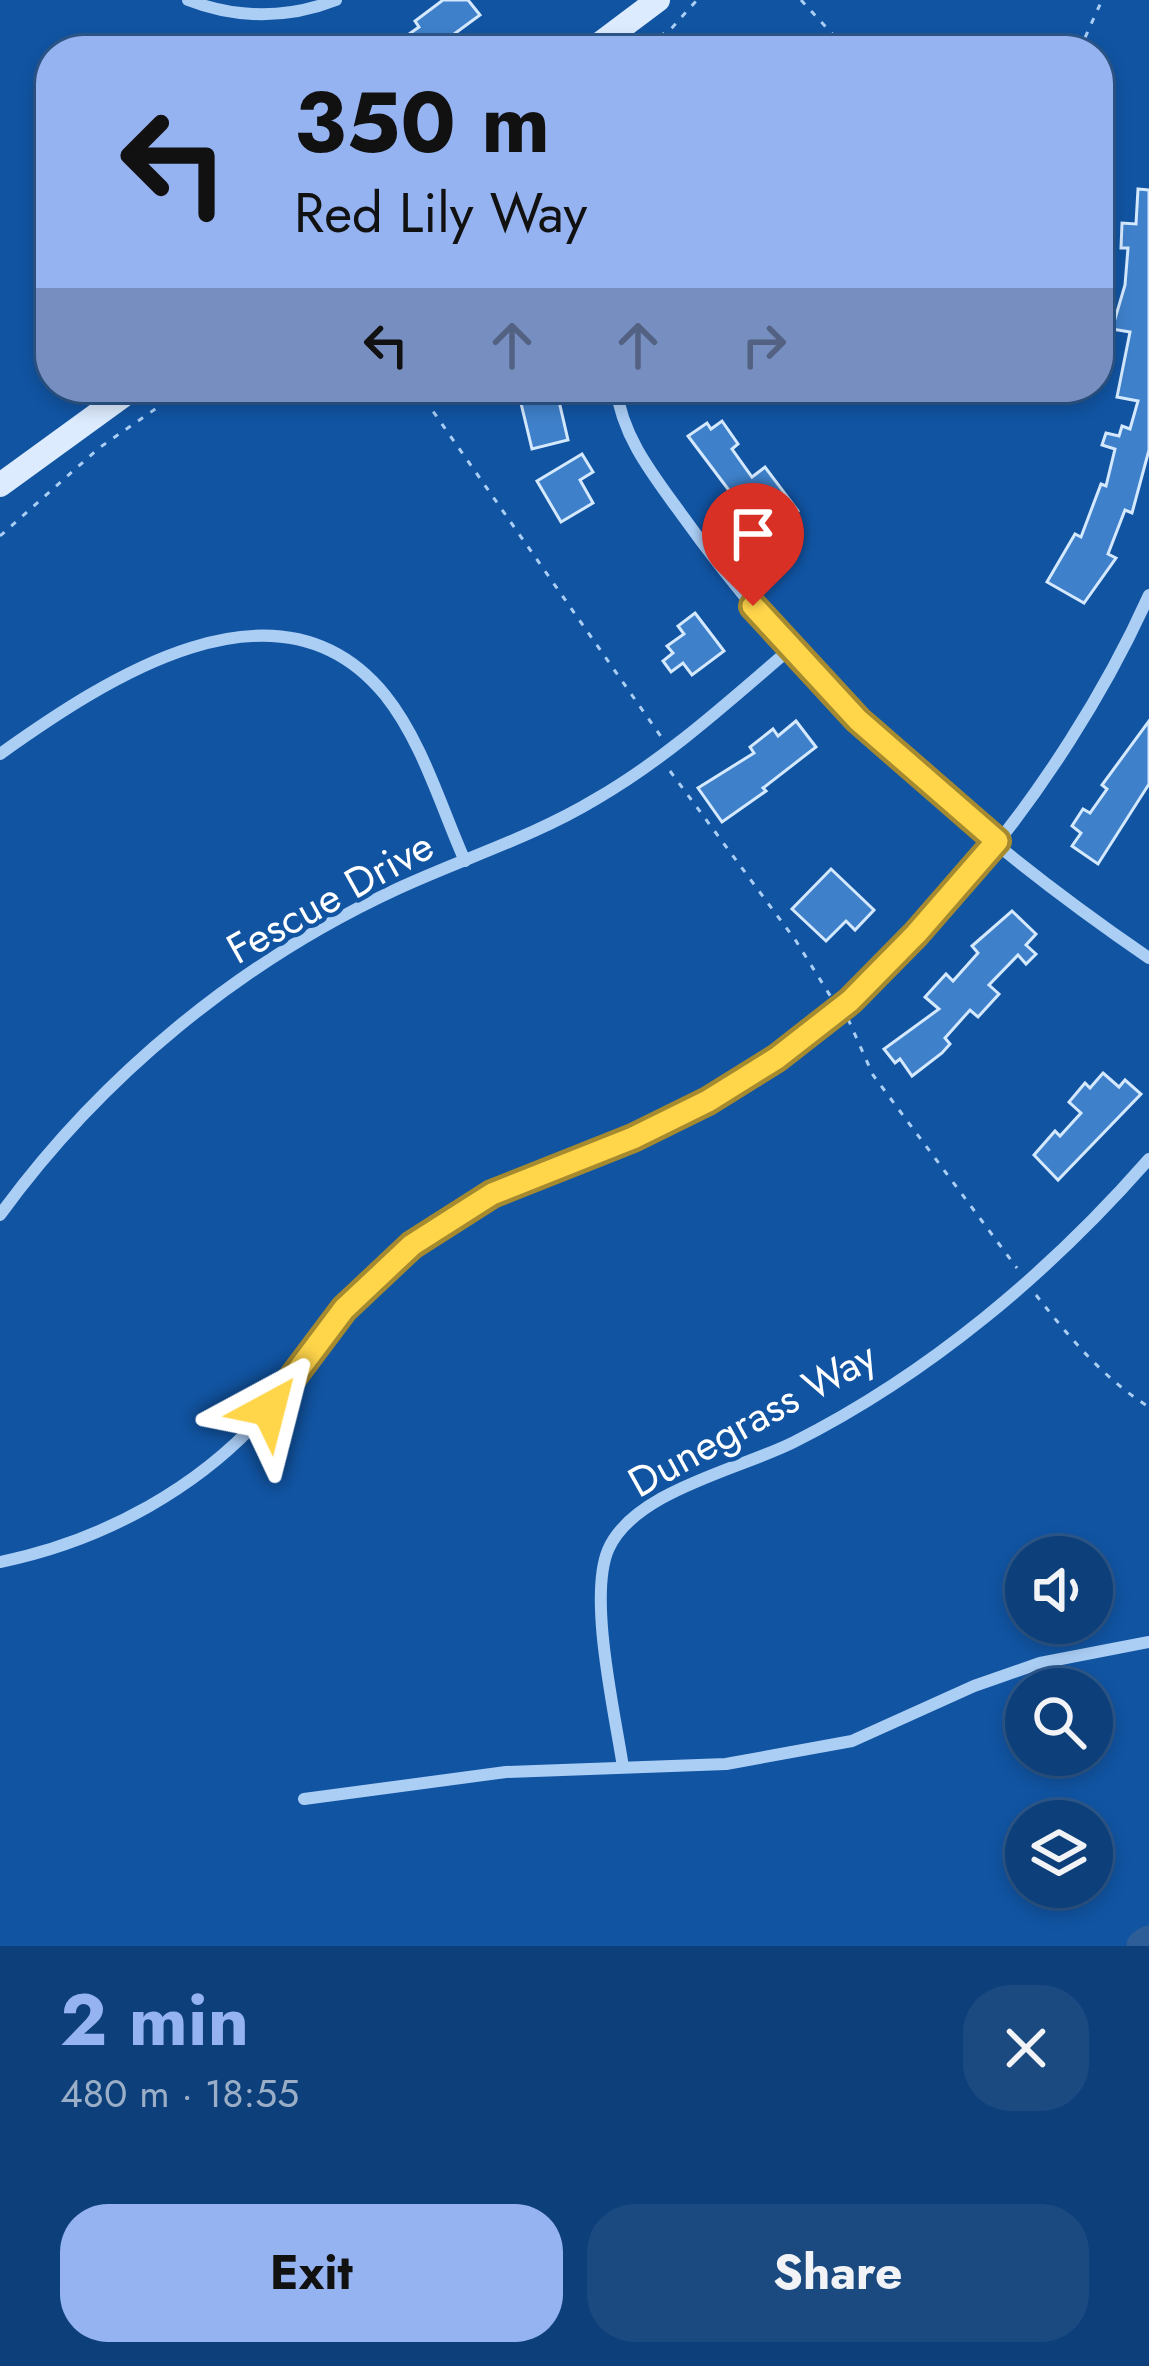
<!DOCTYPE html>
<meta charset="utf-8">
<style>
:root{--surface:#0d3f7a;--page:#1b4a81;--text:#f1f3f6;--muted:#9aafc7;--line:#2d588b;--accent:#95b2f1}
body{margin:0;font-family:Jost,sans-serif;background:var(--page);color:var(--text);height:100vh;display:flex;flex-direction:column;font-size:45px;white-space:nowrap}
*{box-sizing:border-box;margin:0}
p{font-size:39px;color:var(--muted)}
.icon{flex:none;width:66px;height:66px;fill:none;stroke:currentColor;stroke-width:2;stroke-linecap:round;stroke-linejoin:round}
.map{position:relative;height:1946px;overflow:hidden}
.side{display:flex;flex-direction:column;background:var(--surface);flex:1}
.side>*{flex:none}
.guide{position:absolute;left:36px;top:36px;width:1077px;height:366px;border-radius:48px;box-shadow:0 6px 18px #0003,0 0 0 3px var(--line);background:#95b2f1;color:#111;overflow:hidden}
.buttons{position:absolute;left:1005px;top:1536px;display:grid;gap:24px}
.buttons a{display:grid;place-items:center;width:108px;height:108px;border-radius:50%;background:var(--surface);box-shadow:0 6px 18px #0003,0 0 0 3px var(--line);font-size:60px}
.pin{position:absolute;display:grid;place-items:center;width:102px;height:102px;color:#fff;margin:-123px -51px;border-radius:50% 50% 50% 0;rotate:-45deg;box-shadow:0 0 12px #0007}
.pin .icon{rotate:45deg}
.me{position:absolute;width:132px;margin:-66px;rotate:38deg;stroke-linejoin:round;filter:drop-shadow(0 0 9px #0008)}
.turn{display:flex;align-items:center;gap:42px;height:252px;padding:0 60px;font-size:54px}
.turn .icon{width:156px;height:156px;stroke-width:2.5}
.turn b{display:block;font-size:84px;line-height:102px}
.lanes{display:flex;align-items:center;height:114px;padding:0 60px;background:#0003;justify-content:center;gap:60px;direction:ltr}
.lanes .off{opacity:.35}
.round{display:grid;place-items:center;flex:none;width:126px;height:126px;border-radius:48px;background:var(--page)}
.summary{display:flex;align-items:center;justify-content:space-between;height:204px;padding:0 60px}
h1{font-size:72px;font-weight:700;line-height:90px;color:var(--accent)}
.action{display:flex;gap:24px;margin-top:auto;padding:24px 60px}
.action a{flex:1;height:138px;border-radius:48px;background:var(--accent);color:#111;font-size:48px;font-weight:700;line-height:138px;text-align:center}
.action a+a{background:var(--page);color:var(--text)}
.map>svg:first-child{display:block}
</style>
<div class="map">
<svg width="1149" height="1946" viewBox="0 0 1149 1946">
<rect width="100%" height="100%" fill="#1154a2"/>
<g fill="none" stroke-linecap="round" stroke-linejoin="round">
<path stroke="#2d5e97" stroke-width="33" d="M1143,1946L1149,1942"/>
</g>
<g fill="#3e80ca" stroke="#d4e8fe" stroke-width="3">
<path d="M443,0H468L480,15L431,51H422L409,34L419,27L415,21Z"/>
<path d="M1138,189L1149,190V450L1132,513L1125,510L1108,554L1116,558L1084,603L1047,582L1075,534L1081,537L1101,484L1106,486L1115,449L1102,445L1106,433L1119,436L1122,426L1130,429L1138,401L1117,397L1130,332L1112,329L1125,285L1128,248H1121L1122,223L1136,224Z"/>
<path d="M545,389L548,399L558,397L568,440L532,449L519,395Z"/>
<path d="M722,421L738,444L732,449L752,477L765,467L798,511L766,535L750,515L742,520L725,497L731,493L688,436L707,423L711,429Z"/>
<path d="M582,454L593,472L580,480L593,503L561,522L537,481Z"/>
<path d="M695,613L724,651L692,675L683,663L671,672L663,661L673,653L667,646L684,634L678,626Z"/>
<path d="M796,721L816,747L763,788L766,791L722,822L698,788L754,753L750,747L773,729L778,736Z"/>
<path d="M1149,721V784L1098,864L1072,846L1081,833L1072,826L1083,809L1090,813L1107,789L1102,785Z"/>
<path d="M831,869L874,910L855,930L846,921L826,941L792,909Z"/>
<path d="M1012,911L1036,934L1026,945L1036,954L1026,964L1018,955L989,985L999,994L978,1017L970,1010L945,1038L950,1044L942,1053L912,1076L900,1059L895,1063L884,1049L939,1009L925,997L946,974L953,981L978,953L972,946Z"/>
<path d="M1103,1073L1119,1087L1125,1080L1141,1094L1058,1180L1034,1155L1055,1131L1060,1136L1081,1113L1069,1102L1085,1083L1090,1088Z"/>
</g>
<g fill="none" stroke-linecap="round" stroke-linejoin="round">
<g stroke="#abcef5" stroke-width="3" stroke-dasharray="6 9" stroke-linecap="butt">
<path d="M801,0L848,51"/>
<path d="M633,51L670,30L697,0"/>
<path d="M1079,51L1102,0"/>
<path d="M416,387L662,738"/>
<path d="M0,536L99,448L187,387"/>
<path d="M670,771L796,941L831,997"/>
<path d="M848,1019L873,1075L1017,1268"/>
<path d="M1036,1295C1069,1337 1104,1379 1149,1407"/>
</g>
<g stroke="#abcef5" stroke-width="12">
<path d="M188,0C236,19 288,19 336,0"/>
<path d="M616,387C622,437 653,475 682,515C807,690 972,837 1149,958"/>
<path d="M0,754C104,680 278,564 385,695C422,741 441,807 465,861"/>
<path d="M0,1215C101,1076 241,961 397,889C464,858 533,837 596,799C667,758 728,702 790,649"/>
<path d="M0,1562C103,1541 203,1487 271,1406C319,1350 355,1290 415,1243C503,1175 611,1154 708,1101C894,998 1063,787 1149,595"/>
<path d="M623,1767C615,1714 588,1598 608,1550C633,1491 741,1469 794,1442C929,1374 1050,1272 1149,1159"/>
<path d="M304,1799L506,1772L726,1764L852,1741L974,1686L1040,1663L1149,1642"/>
</g>
<g stroke="#dcebfe" stroke-width="24">
<path d="M590,51L658,0"/>
<path d="M0,485L135,387"/>
</g>
</g>
<g fill="none" stroke-linecap="round" stroke-linejoin="round">
<defs>
<path id="route" d="M269,1409L344,1309L412,1245L492,1194L633,1138L708,1101L777,1058L850,1001L916,934L997,841L858,720L753,606"/>
</defs>
<use href="#route" stroke="#a68a30" stroke-width="30"/>
<use href="#route" stroke="#ffd54a" stroke-width="21"/>
</g>
<g text-anchor="middle" dominant-baseline="central" stroke-width="9" stroke-linejoin="round" paint-order="stroke">
<g font-size="42" fill="#fff" stroke="#1154a2">
<text transform="translate(330 897) rotate(-29)">Fescue Drive</text>
<text transform="translate(752 1419) rotate(-29)">Dunegrass Way</text>
</g>
</g>
</svg>
<div class="buttons">
<a><svg class="icon" aria-label="sound" viewBox="0 0 24 24"><path d="M4 9h4l5-4v14l-5-4H4zM17 9q2 3 0 6"/></svg></a>
<a><svg class="icon" aria-label="search" viewBox="0 0 24 24"><circle cx="10" cy="10" r="6"/><path d="M15 15l6 6"/></svg></a>
<a><svg class="icon" aria-label="layers" viewBox="0 0 24 24"><path d="M12 4l9 5-9 5-9-5zM3 14l9 5 9-5"/></svg></a>
</div>
<div class="pin" style="left:753px;top:606px;background:#d93025"><svg class="icon" aria-label="arrive" viewBox="0 0 24 24"><path d="M6 21V4h12l-3 4 3 4H6"/></svg></div>
<svg class="me" style="left:269px;top:1409px" viewBox="-20 -20 40 40"><path d="M0-17L14 15 0 8-14 15z" fill="#ffd54a" stroke="#fff" stroke-width="4"/></svg>
<div class="guide">
<div class="turn"><svg class="icon" aria-label="left" viewBox="0 0 24 24"><path d="M17 20v-9H6M10 6l-5 5 5 5"/></svg><div><b>350 m</b>Red Lily Way</div></div>
<div class="lanes"><svg class="icon" aria-label="left" viewBox="0 0 24 24"><path d="M17 20v-9H6M10 6l-5 5 5 5"/></svg><svg class="icon off" aria-label="ahead" viewBox="0 0 24 24"><path d="M12 20V5M6 11l6-6 6 6"/></svg><svg class="icon off" aria-label="ahead" viewBox="0 0 24 24"><path d="M12 20V5M6 11l6-6 6 6"/></svg><svg class="icon off" aria-label="right" viewBox="0 0 24 24"><path d="M7 20v-9h11M14 6l5 5-5 5"/></svg></div>
</div>
</div>
<section class="side">
<div class="summary"><div><h1>2 min</h1><p>480 m · 18:55</p></div><a class="round"><svg class="icon" aria-label="close" viewBox="0 0 24 24"><path d="M6 6l12 12M18 6L6 18"/></svg></a></div>
<div class="action"><a>Exit</a><a>Share</a></div>
</section>
